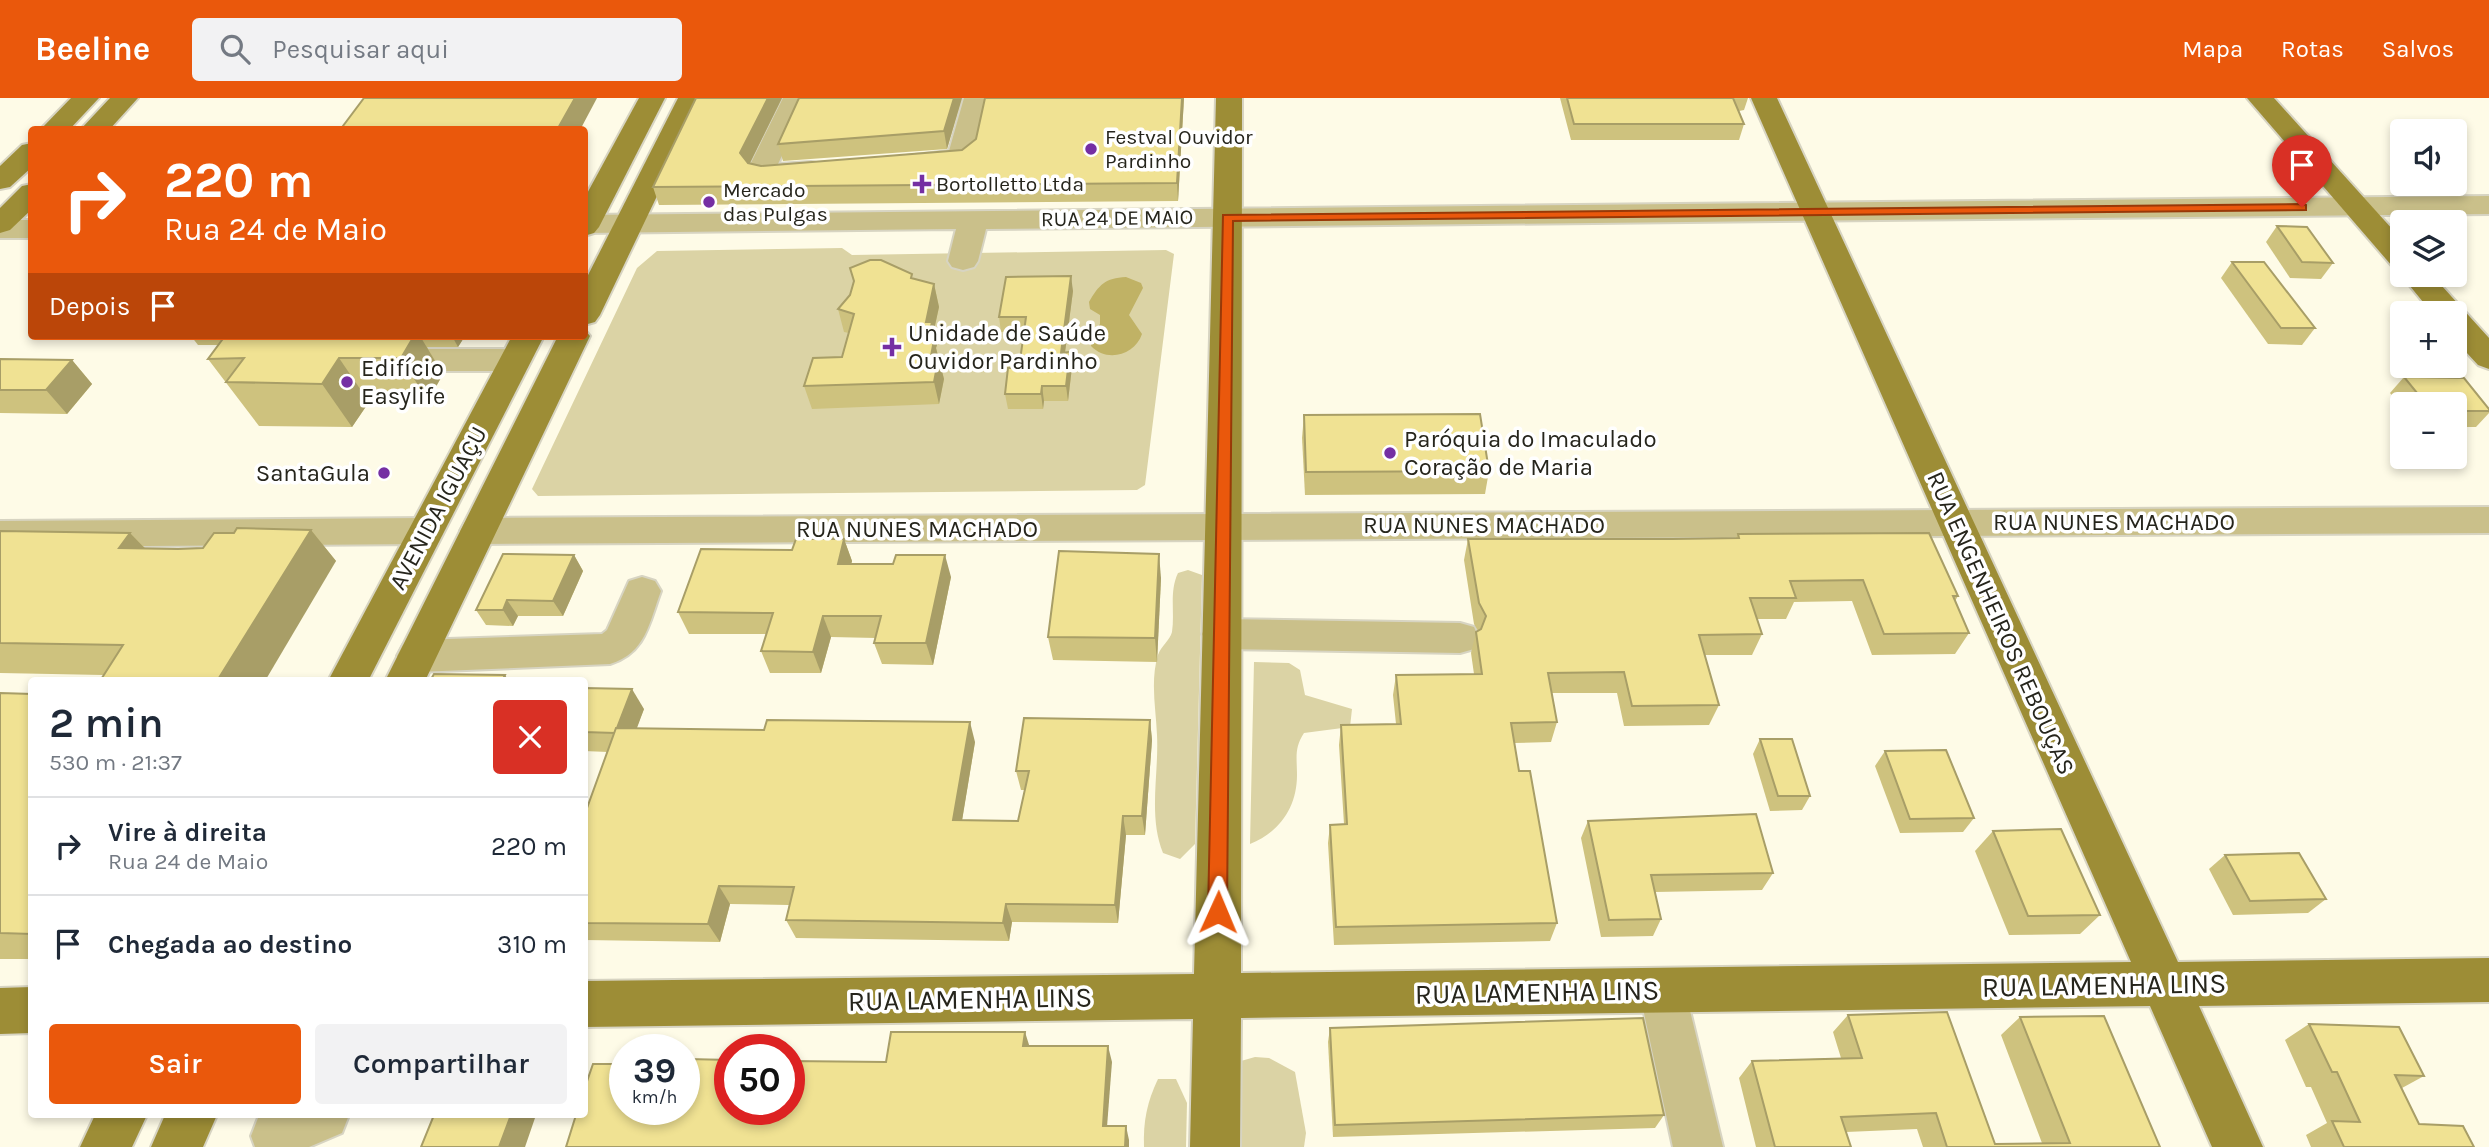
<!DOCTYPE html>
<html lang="pt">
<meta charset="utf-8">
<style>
:root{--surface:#fff;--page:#f2f2f3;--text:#1f2937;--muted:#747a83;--line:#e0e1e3;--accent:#ea580c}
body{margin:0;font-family:Karla,sans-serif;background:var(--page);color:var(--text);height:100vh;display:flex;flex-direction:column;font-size:26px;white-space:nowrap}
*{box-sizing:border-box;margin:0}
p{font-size:23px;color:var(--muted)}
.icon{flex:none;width:38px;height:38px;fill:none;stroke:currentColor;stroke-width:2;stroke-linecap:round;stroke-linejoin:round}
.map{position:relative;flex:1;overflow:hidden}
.drawer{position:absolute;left:28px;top:579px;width:560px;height:441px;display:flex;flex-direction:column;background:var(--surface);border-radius:7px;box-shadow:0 4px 10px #0003}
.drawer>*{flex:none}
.guide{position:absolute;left:28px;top:28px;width:560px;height:214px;border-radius:7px;box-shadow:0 4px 10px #0003;background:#ea580c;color:#fff;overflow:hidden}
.controls{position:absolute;left:2390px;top:21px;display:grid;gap:14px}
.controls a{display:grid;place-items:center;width:77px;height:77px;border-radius:7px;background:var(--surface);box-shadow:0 4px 10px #0003;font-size:35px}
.speed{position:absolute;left:609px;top:936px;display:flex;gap:14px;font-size:35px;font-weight:700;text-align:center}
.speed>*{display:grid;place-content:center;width:91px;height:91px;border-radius:50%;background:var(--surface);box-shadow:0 4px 10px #0003;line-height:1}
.speed small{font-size:18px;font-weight:400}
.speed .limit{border:10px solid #d22;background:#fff;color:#111}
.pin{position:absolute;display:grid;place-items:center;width:60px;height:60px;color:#fff;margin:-72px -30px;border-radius:50% 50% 50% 0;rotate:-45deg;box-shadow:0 0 7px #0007}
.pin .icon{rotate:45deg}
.me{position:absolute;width:77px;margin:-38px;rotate:1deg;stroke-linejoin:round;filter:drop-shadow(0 0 5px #0008)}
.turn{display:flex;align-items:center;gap:24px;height:147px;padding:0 21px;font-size:32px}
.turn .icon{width:91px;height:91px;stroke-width:2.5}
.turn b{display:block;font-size:49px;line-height:60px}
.then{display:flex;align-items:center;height:66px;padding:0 21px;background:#0003;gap:14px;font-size:26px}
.round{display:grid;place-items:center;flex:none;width:74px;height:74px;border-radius:7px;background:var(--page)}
.summary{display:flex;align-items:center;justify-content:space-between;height:119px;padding:0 21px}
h1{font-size:42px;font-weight:600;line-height:52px}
.primary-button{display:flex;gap:14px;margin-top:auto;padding:14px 21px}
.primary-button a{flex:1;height:80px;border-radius:7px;background:var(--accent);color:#fff;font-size:28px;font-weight:600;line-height:80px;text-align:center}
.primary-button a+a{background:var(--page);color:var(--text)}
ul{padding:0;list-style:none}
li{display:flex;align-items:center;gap:21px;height:98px;padding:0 21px;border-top:2px solid var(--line)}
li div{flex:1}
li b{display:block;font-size:26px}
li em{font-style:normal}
header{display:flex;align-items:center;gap:42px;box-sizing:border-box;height:98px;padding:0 35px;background:var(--accent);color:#fff}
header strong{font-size:33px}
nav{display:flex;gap:38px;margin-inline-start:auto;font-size:24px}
.search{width:490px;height:63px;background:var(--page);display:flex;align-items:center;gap:18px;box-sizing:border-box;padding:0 24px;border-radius:7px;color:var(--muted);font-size:26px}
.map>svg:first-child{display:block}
</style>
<header>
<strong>Beeline</strong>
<div class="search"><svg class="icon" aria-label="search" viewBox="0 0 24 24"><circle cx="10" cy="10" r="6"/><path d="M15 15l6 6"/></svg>Pesquisar aqui</div>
<nav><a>Mapa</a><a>Rotas</a><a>Salvos</a></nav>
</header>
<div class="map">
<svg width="2489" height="1049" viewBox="0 0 2489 1049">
<rect width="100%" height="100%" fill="#fefbe7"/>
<g fill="#dbd3a5">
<path d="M842,150L852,157L1166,152L1174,156L1145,387L1137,392L538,398L532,391L637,170L657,153Z"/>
<path d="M1188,472L1202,477L1195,746L1180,761L1163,755C1148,718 1159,676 1157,637C1156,611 1150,583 1158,557C1161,548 1170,542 1172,534C1175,514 1169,494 1178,475Z"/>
<path d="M1254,564L1289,565L1300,572L1305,597L1352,611L1350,629L1304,635C1294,650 1297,660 1297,677C1297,709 1280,734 1250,746Z"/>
<path d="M1255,959L1269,960L1295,974L1306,1035L1304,1049H1239L1236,973L1241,963Z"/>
<path d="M1158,981H1176L1187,1005L1186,1049H1144C1143,1024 1147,1004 1158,981Z"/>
</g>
<path fill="#c0b265" d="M1126,179L1141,185L1143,190L1129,217L1142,236C1135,257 1107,265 1091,248L1093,237L1100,226V217L1090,211L1089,204C1099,187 1105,180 1126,179Z"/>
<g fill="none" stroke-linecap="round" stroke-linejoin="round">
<defs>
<g id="minor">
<path d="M783,0H809L778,66L811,64L821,66L825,72L821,78C800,83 762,91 748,71Z"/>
<path d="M964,0H990L976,58C964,75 924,74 906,70L902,64L906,58L949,53Z"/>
<path d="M2489,98V116L986,131L978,163L974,169L963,172L952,169L948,163L956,131L584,135V117Z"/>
<rect x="0" y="122" width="32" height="18"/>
<path d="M381,251H515L526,254L531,262L526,270L515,273H381L370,270L365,262L370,254Z"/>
<path d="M2489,409V435L478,446L465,442L460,433L465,424L478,420Z"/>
<path d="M426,420L439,424L444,433L439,442L426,446L0,449V423Z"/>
<path d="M642,479L655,483L661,493C649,525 646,555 610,566L417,574L403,569L397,558L403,547L417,542L602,536L607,532L629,483Z"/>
<path d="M1221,521L1460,525L1474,529L1479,540L1474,551L1460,555L1221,551L1207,547L1202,536L1207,525Z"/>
<path d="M1662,870L1679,876L1685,892L1723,1049H1673L1639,892L1645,876Z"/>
<path d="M266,1017H349L342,1035L309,1049H255L251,1038L258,1020Z"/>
</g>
<g id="major">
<path d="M71,0H99L69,32H40Z"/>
<path d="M110,0H138L109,32H80Z"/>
<path d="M639,0H665L599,129L594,135L584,138V101Z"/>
<path d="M678,0H704L600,217L595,224L584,227V185Z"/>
<path d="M1216,0H1242L1241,875L2131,864L1751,0H1777L2178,864L2489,860V904L2199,908L2263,1049H2212L2150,908L1241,920L1240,1049H1190L1193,921L584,929V883L1194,876Z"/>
<path d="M2247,0H2274L2403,143V171L2392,168Z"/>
<path d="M32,45V69L10,89L0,91V68L22,47Z"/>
<path d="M32,86V111L10,132L0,135V110L22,88Z"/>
<path d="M2403,174V177H2432L2489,240V271L2478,267L2455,242V215H2432L2401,177Z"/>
<path d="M584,231L590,238L425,583H385L558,238H584Z"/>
<path d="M512,238H544L368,583H328Z"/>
<path d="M32,889V935L0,936V890Z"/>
<path d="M95,1017H147L132,1049H80Z"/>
<path d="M165,1017H217L203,1049H151Z"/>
</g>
</defs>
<use href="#minor" stroke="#d7d4c2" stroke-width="4"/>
<use href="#major" stroke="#d7d4c2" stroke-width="4"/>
<use href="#minor" fill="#cac08a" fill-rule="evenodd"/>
<use href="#major" fill="#9d8d36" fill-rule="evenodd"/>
</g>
<g fill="#cec27e">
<path d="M782,0L750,65L761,68L962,52L976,41L985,0H1184L1178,103L659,107L653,89Z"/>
<path d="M799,0H962L947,51L783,63L778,46Z"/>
<path d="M1560,0H1748L1744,12L1739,13L1744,26L1739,42H1571Z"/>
<path d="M2277,128L2333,165L2321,181L2290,180L2266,144Z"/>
<path d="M2232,164L2315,230L2302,247L2268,246L2221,180Z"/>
<path d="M914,181L934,186L939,209L934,232L937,247L936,250L944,281L939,306L812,311L804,288L842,259L849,235L844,234L838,211Z"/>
<path d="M1073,193L1065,254H1070L1072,269L1068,303H1044L1043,311H1008L1005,296L1019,270L1024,234H1001L999,219Z"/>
<path d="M191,238H465L458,249H427L443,276L428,303L369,304L352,329L259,328L208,261L218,247H198Z"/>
<path d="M0,261L72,262L92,286L67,316L0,315Z"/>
<path d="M2404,279L2489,311V315L2476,329H2455V306H2403V311L2390,295Z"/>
<path d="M1304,317L1489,373L1485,396L1305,397L1302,340Z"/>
<path d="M311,432L336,463L104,577L0,575V433L130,435L145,450H203L234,435Z"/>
<path d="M1738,436L1958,498L1955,503L1969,535L1955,556L1872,557L1852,503L1794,504L1786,521H1757L1762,536L1752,557H1705L1719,607L1709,627L1624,628L1617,595H1552L1557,624L1551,644L1514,645L1519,673L1557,825L1550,843L1334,847L1328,745L1330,727L1344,726L1339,647L1341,627L1396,626L1393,597L1396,577L1474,576L1471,555L1476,534L1478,533L1474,526L1464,462L1468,441H1672L1736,440Z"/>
<path d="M844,441L852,463L851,466L951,479L933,567L882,566L874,545L876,540L831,539L821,575H770L761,553L766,536H689L678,514L792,452Z"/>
<path d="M574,457L583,473L563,518H518L513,528L486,527L476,512Z"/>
<path d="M1161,480L1157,564L1053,562L1048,539Z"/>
<path d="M584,590L644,611L636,631L975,644L962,722L1018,723L1025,692H1021L1016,673L1150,622L1152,642L1145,737H1126L1118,825L1012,824L1009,843L796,840L786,822L789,807L730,806L720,844L584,842V710H587L608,654L584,653Z"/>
<path d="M0,595L32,596V861H0Z"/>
<path d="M1760,641L1810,698L1802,712L1770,713L1753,656Z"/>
<path d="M1885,653L1974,720L1963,734L1900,735L1875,668Z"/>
<path d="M1588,723L1773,775L1762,792L1655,794L1661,821L1653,838L1601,839L1581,740Z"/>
<path d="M1993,733L2100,817L2080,836L2009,837L1975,753Z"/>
<path d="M2225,757L2326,801L2308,815L2233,817L2209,771Z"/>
<path d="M1848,917L1995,1046L2042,1045L2001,937L2020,919L2160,1049H1923L1917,1031L1846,1034L1851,1049H1756L1739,980L1752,963L1841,960L1833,934Z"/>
<path d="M2309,926L2424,978L2402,990L2419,1026L2474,1049H2311L2306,1037L2327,1025L2311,989H2306L2285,942Z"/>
<path d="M1330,930L1664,1017L1655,1030L1333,1039L1328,944Z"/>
</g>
<g fill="#a89e67">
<path d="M575,0H597L580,32H557Z"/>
<path d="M768,0H782L746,73L740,55Z"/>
<path d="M954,0H962L947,51L944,33Z"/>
<path d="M1182,0H1184L1178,103L1177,85Z"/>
<path d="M1071,178L1073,193L1063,270L1061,255Z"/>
<path d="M934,186L939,209L934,232L937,247L936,250L944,281L939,306L934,284L926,224Z"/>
<path d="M414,238H420L443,276L428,303L401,260Z"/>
<path d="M452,238H465L458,249Z"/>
<path d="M1070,254L1072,269L1068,303L1066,288Z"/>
<path d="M339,260L369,304L352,329L322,286Z"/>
<path d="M72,262L92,286L67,316L46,292Z"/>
<path d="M1042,288L1044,303L1043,311L1041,296Z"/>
<path d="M311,432L336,463L265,583H217Z"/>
<path d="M130,435L160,466L119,450Z"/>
<path d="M844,441L852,463L845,488L838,466Z"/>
<path d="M1159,456L1161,480L1157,564L1155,540Z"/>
<path d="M574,457L583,473L563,518L553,503Z"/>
<path d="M945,457L951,479L933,567L926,545Z"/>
<path d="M507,502L518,518L513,528L503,512Z"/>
<path d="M823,518L831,539L821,575L813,554Z"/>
<path d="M505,577L509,583H502Z"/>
<path d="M632,591L644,611L628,654L615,635Z"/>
<path d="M1150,622L1152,642L1145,737L1142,718Z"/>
<path d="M970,624L975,644L959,741L953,722Z"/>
<path d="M1123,718L1126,737L1118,825L1115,807Z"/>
<path d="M719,788L730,806L720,844L708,826Z"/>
<path d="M1006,806L1012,824L1009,843L1003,825Z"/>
<path d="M1025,934L1030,950L1023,948Z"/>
<path d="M1108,948L1112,964L1106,1042L1103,1028Z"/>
<path d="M511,1017H536L525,1049H499Z"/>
<path d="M1126,1028L1129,1042V1049H1125Z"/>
</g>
<g fill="#f0e293" stroke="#a89e67" stroke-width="2">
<path d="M364,0H575L557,32H340Z"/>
<path d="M696,0H768L740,55L748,65L761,68L962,52L976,41L985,0H1182L1177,85L653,89Z"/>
<path d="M799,0H954L944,33L778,46Z"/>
<path d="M1567,0H1733L1744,26H1574Z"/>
<path d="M2277,128L2307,129L2333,165L2302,164Z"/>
<path d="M870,162H881L912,176L911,180L934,186L926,224H932L928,242H934L931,258H939L934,284L804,288L813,260L842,259L854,216L838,211L850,197L854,183L850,170Z"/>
<path d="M2232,164H2264L2315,230H2281Z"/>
<path d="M1071,178L1061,255L1070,254L1066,288H1042L1041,296H1005L1008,270H1019L1026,219H999L1006,179Z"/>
<path d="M225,238H414L401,260H339L322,286L226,284L244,260L208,261Z"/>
<path d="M0,261L72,262L46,292H0Z"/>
<path d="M2404,279L2464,280L2489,311V313H2455V306H2426Z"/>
<path d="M1480,316L1489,373L1306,374L1304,317Z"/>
<path d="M237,430L311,432L217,583H100L123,547L0,545V433L130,435L119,450L178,451L203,450L214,435H234Z"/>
<path d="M1929,435L1958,498H1953L1969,535L1884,536L1863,482L1790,483L1796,500H1750L1762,536L1699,537L1719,607L1632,608L1624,574L1548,575L1557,624L1511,625L1519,673H1530L1557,825L1336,829L1330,727L1347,726L1341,627L1401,626L1396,577L1482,576L1476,534L1481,531L1486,518L1479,505L1468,441H1672L1739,440L1738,436Z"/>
<path d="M796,441H844L838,466H893L896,457H945L926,545H874L881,518H823L813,554L761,553L773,515L678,514L701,451L792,452Z"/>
<path d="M1059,453L1159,456L1155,540L1048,539Z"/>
<path d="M503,456L574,457L553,503L507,502L503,512H476Z"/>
<path d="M434,576L505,577L502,583H430Z"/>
<path d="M584,590L632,591L615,635L584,634Z"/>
<path d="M0,595L32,596V836L0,835Z"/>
<path d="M1024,620L1150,622L1142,718H1123L1115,807L1006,806L1003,825L786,822L794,789L719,788L708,826L584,825V710H587L616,630L764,632L767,622L970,624L953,722L1018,723L1029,673H1016Z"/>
<path d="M1760,641H1792L1810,698H1778Z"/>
<path d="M1946,652L1974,720L1910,721L1885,653Z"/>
<path d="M1756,716L1773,775L1651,777L1661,821L1609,822L1588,723Z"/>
<path d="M2061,731L2100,817L2028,818L1993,733Z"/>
<path d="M2299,755L2326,801L2250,803L2225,757Z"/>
<path d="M1947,914L1995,1046L2070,1045L2020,919L2104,918L2160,1049H1947L1936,1015L1841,1019L1851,1049H1775L1752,963L1862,960L1848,917Z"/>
<path d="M1643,920L1664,1017L1335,1027L1330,930Z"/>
<path d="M2309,926L2399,929L2424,978L2395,977L2419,1026L2463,1028L2474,1049H2344L2332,1023L2360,1024L2337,974H2332Z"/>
<path d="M891,934H1025L1023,948H1108L1103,1028H1126L1125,1049H566L576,1017H584V992L593,966H625V1012H684V967H686L688,961L730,962V1012H789V963L886,964Z"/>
<path d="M434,1017H511L499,1049H421Z"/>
</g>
<path fill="#ea580c" stroke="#983908" stroke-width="2" d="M2302,106L2306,107V112L1233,123L1227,814L1224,820L1218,823L1211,820L1208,814L1223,117Z"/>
<g fill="#752fa3" stroke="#fff" stroke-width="2.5">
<circle cx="1091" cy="51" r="7"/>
<path d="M918.5 75.5h7v7h7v7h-7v7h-7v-7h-7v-7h7z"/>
<circle cx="709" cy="104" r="7"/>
<path d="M888.5 238.5h7v7h7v7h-7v7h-7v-7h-7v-7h7z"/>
<circle cx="347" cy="284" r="7"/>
<circle cx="1390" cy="355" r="7"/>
<circle cx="384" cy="375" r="7"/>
</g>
<g text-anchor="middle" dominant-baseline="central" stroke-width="7" stroke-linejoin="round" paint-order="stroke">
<g font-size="21" fill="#26251c" stroke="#fff" text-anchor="start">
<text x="1105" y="39">Festval Ouvidor<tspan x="1105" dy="24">Pardinho</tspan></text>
<text x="936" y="86">Bortolletto Ltda</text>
<text x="723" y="92">Mercado<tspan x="723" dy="24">das Pulgas</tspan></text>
</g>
<g font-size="21" fill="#26251c" stroke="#fff">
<text transform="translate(1117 120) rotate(-1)">RUA 24 DE MAIO</text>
</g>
<g font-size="24" fill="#26251c" stroke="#fff" text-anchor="start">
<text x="908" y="235">Unidade de Saúde<tspan x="908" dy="28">Ouvidor Pardinho</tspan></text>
<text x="361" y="270">Edifício<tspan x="361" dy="28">Easylife</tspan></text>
<text x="1404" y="341">Paróquia do Imaculado<tspan x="1404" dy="28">Coração de Maria</tspan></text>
<text x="370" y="375" text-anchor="end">SantaGula</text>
</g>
<g font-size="24" fill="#26251c" stroke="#fff">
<text transform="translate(438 410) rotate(-62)">AVENIDA IGUAÇU</text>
<text x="2114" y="424">RUA NUNES MACHADO</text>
<text x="1484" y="427">RUA NUNES MACHADO</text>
<text x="917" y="431">RUA NUNES MACHADO</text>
<text transform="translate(2001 525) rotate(66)">RUA ENGENHEIROS REBOUÇAS</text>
</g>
<g font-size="28" fill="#26251c" stroke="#fff">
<text transform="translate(2104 887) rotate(-1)">RUA LAMENHA LINS</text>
<text transform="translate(1537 894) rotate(-1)">RUA LAMENHA LINS</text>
<text transform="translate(970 901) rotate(-1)">RUA LAMENHA LINS</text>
</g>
</g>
</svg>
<div class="controls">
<a><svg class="icon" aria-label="sound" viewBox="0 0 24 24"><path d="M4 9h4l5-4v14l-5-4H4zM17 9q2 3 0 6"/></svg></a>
<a><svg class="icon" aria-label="layers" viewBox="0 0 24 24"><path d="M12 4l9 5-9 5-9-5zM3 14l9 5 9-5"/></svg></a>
<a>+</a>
<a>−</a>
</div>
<div class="speed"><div>39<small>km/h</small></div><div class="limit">50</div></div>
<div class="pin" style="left:2302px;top:109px;background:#d93025"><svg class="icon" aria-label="arrive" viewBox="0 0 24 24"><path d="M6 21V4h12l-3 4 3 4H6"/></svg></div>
<svg class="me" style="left:1218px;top:814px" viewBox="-20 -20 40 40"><path d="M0-17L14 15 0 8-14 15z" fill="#ea580c" stroke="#fff" stroke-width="4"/></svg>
<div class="guide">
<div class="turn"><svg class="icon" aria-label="right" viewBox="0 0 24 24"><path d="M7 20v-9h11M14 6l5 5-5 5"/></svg><div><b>220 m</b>Rua 24 de Maio</div></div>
<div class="then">Depois<svg class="icon" aria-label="arrive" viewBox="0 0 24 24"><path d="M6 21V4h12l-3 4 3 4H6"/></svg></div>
</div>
<section class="drawer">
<div class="summary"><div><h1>2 min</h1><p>530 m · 21:37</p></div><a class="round" style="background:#d93025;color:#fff"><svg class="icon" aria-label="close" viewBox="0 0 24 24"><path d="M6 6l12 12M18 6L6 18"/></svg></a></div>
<ul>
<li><svg class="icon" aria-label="right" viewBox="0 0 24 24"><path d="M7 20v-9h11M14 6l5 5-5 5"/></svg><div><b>Vire à direita</b><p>Rua 24 de Maio</p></div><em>220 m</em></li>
<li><svg class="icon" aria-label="arrive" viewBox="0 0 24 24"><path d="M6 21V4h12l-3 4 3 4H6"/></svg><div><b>Chegada ao destino</b></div><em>310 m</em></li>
</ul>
<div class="primary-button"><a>Sair</a><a>Compartilhar</a></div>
</section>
</div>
